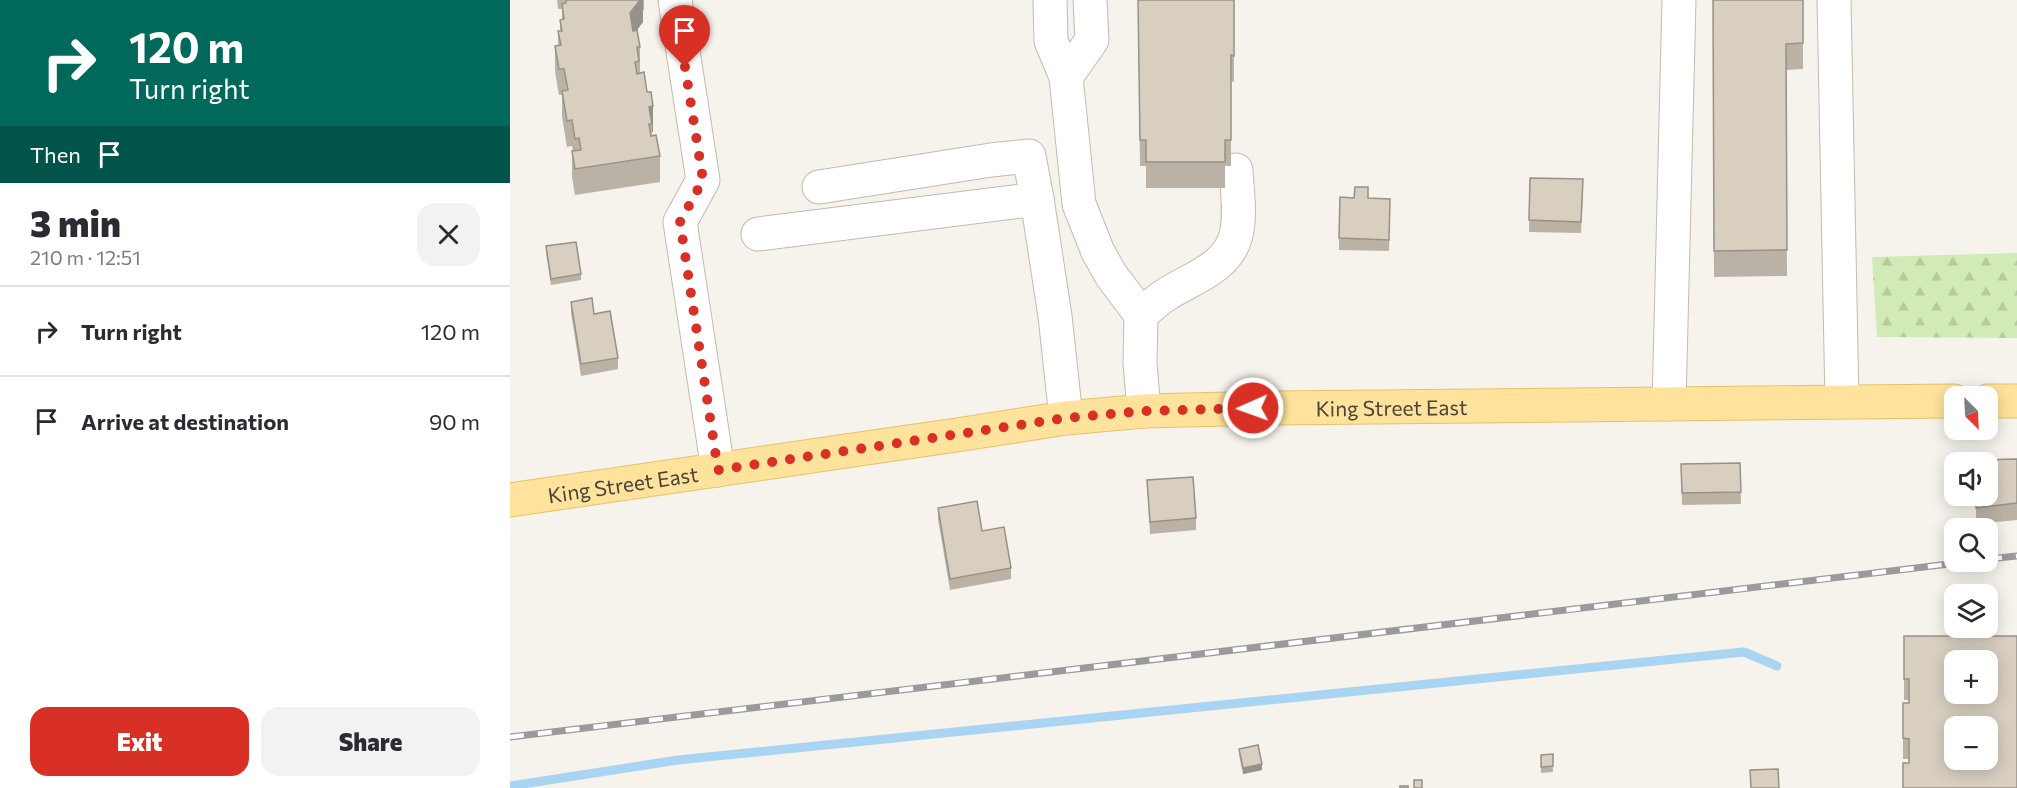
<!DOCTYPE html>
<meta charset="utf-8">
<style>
:root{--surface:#fff;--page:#f2f2f3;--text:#2b2b33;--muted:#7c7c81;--line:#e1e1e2;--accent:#d93025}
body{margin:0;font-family:Commissioner,sans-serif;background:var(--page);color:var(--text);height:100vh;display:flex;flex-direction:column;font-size:22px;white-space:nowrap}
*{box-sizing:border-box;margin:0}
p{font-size:20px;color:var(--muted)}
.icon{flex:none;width:33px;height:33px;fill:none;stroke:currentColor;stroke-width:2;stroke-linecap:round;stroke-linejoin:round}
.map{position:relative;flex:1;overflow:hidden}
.side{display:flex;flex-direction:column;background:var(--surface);width:510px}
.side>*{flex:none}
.guide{background:#00695c;color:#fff;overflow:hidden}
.needle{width:39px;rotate:156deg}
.fabs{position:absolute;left:1434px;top:386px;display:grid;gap:12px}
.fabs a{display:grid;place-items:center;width:54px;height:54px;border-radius:12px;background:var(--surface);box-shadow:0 3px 15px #0003;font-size:30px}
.pin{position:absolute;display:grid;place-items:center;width:51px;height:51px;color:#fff;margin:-62px -26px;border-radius:50% 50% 50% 0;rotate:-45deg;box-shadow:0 0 6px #0007}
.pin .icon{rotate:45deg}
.me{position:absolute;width:66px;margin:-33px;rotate:268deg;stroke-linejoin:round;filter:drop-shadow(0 0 4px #0008)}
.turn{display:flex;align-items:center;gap:21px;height:126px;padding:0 30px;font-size:27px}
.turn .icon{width:78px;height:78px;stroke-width:2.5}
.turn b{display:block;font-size:42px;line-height:51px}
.then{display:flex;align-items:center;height:57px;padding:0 30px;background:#0003;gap:12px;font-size:22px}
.round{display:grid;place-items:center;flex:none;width:63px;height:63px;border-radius:18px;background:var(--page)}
.overview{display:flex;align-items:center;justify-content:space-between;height:102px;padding:0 30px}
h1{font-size:36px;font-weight:800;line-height:45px}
.cta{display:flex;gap:12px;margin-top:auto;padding:12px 30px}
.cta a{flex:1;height:69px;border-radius:18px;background:var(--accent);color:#fff;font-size:24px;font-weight:800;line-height:69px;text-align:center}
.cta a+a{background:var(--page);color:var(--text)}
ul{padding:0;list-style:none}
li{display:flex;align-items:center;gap:18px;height:90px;padding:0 30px;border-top:2px solid var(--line)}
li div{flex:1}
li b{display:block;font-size:22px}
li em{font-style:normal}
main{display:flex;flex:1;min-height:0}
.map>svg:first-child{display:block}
</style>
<main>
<section class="side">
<div class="guide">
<div class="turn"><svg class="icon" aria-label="right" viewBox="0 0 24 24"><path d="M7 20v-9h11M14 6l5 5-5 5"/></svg><div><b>120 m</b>Turn right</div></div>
<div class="then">Then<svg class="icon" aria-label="arrive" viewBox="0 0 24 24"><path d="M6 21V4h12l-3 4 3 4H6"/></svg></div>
</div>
<div class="overview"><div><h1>3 min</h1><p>210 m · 12:51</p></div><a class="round"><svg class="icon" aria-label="close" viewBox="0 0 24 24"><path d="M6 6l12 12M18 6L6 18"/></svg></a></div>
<ul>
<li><svg class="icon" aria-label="right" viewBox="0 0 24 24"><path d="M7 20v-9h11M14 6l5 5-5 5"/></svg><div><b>Turn right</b></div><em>120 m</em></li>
<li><svg class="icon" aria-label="arrive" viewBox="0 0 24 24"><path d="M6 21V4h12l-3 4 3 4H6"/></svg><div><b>Arrive at destination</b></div><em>90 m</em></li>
</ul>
<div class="cta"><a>Exit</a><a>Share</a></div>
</section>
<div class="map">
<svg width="1507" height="788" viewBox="0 0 1507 788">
<defs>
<pattern id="forest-firs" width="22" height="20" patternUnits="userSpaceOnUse" patternTransform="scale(1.5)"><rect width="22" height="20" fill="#d2eab5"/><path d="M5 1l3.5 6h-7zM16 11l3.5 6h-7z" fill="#b6ca9c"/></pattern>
</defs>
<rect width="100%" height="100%" fill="#f6f3ec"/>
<path fill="url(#forest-firs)" d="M1507,253V338L1367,337L1362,257Z"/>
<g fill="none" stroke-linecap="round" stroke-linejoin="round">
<path stroke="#a9d4f2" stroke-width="9" d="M0,786L168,760L1234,652L1267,666"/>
<defs>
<g id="minor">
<path d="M165,0L193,180L170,222L208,470"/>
<path d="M540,0L541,41L556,77L569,204L588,252L601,275L631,315L630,363L634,411"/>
<path d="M1324,0L1332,402"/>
<path d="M556,77L582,40L580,0"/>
<path d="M309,187L481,160L519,156L527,199"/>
<path d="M248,234L527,199L545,316L556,418"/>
<path d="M631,315C639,308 647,300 657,294C682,278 718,268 726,235C731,215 727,191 726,170"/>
<path d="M1159,404L1169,0"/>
</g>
<g id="major">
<path d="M1478,401H1507"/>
<path id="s1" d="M0,500L453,434L556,418L634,411L765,408L1444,401"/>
</g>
</defs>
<use href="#minor" stroke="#c2bbae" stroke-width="35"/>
<use href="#major" stroke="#e6c16a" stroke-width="35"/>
<use href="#minor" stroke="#fff" stroke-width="33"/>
<use href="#major" stroke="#ffe39c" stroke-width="33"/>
<defs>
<g id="rail">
<path d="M1478,559L1507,556"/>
<path d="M0,737L1464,561"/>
</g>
</defs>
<use href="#rail" stroke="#9a9a9a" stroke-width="7"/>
<use href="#rail" stroke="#fff" stroke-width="4.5" stroke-dasharray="14" stroke-linecap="butt"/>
</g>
<g fill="#bab2a6">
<path d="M47,0H134V10H133V22L127,30L130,47V73H129L137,92H141L143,132H142V136L150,156V182L65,195L62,177V151H63L62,146L57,147L52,117V95H49L45,72V46L48,45V31H50V20L52,19V9H48Z"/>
<path d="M628,0H724V82L721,81V166H715V188H636V166H630Z"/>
<path d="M1203,0H1293V69L1276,70L1277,276L1204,277Z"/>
<path d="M1020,178L1073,191L1071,233L1019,232Z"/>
<path d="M858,199H880L879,251L829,250V238Z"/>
<path d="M36,246L71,274V280L41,285L36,252Z"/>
<path d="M61,302L84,314L108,358V369L71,376L61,313Z"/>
<path d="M1507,459V520L1466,524V508Z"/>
<path d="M1230,463L1231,504L1172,505L1171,464Z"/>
<path d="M637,480L686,518V530L640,534Z"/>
<path d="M428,508L472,531L501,568V579L440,590L428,519Z"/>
<path d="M1394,636H1507L1399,763V759H1393V703H1399V700H1394Z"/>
<path d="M729,749L752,770L733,774L729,755Z"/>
<path d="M1043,754V772L1031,773V755Z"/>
</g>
<g fill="#979187">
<path d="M130,0H133V22L120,39V13Z"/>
<path d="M143,106V132H142V124L139,107Z"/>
<path d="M752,764V770L733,774V768Z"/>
</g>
<g fill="#d8cfc1" stroke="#979187" stroke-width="1.5" fill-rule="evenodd">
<path d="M56,0H130L120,13L123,31L127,30L130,47H127L129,61L125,62L127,74L134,72L137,92H141L143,106L139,107L142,124H139L141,136L146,135L150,156L65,169L62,151L71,150L69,138L65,139L62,120L57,121L52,91L58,90L54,69H49L45,46L51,45L48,31H52L50,20L54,19L52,4L56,3Z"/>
<path d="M628,0H724V56L721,55V140H715V162H636V140H630Z"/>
<path d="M1203,0H1293V43L1276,44L1277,250L1204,251Z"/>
<path d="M1020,178L1073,179L1071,222L1019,220Z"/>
<path d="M845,187H858V198L880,199L879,240L829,238L830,197L844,198Z"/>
<path d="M66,242L71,274L41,279L36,246Z"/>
<path d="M82,298L84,314L100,311L108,358L71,364L61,302Z"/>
<path d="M1507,459V503L1466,508L1467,495H1478V462H1469V460Z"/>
<path d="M1230,463L1231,492L1172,493L1171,464Z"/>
<path d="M683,477L686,518L640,522L637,480Z"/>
<path d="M467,501L472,531L494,527L501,568L440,579L428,508Z"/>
<path d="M1394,636H1507V788H1393V763H1399V739L1393,738V703H1399V679H1394ZM1444,660H1478V693H1444ZM1444,726H1478V759H1444Z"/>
<path d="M748,745L752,764L733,768L729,749Z"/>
<path d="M1043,754V766L1031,767V755Z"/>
<path d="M1268,769L1269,788H1241L1240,770Z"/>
<rect x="904" y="780" width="8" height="8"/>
<rect x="890" y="786" width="8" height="2"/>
</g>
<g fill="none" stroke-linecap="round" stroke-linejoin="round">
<path stroke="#d93025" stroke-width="10" stroke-dasharray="0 18" d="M175,67L193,180L170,222L208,470L556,418L634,411L743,408"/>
</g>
<g text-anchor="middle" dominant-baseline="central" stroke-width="4.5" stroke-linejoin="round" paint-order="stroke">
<g font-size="21" fill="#4b4439" stroke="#fff">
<text stroke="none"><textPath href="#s1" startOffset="888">King Street East</textPath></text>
<text stroke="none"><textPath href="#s1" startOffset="114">King Street East</textPath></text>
</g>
</g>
</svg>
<div class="fabs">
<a><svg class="needle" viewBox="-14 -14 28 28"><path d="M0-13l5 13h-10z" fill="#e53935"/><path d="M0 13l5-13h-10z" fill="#7c7c81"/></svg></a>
<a><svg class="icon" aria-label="sound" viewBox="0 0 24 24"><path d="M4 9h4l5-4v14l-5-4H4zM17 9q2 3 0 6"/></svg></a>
<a><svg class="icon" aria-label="search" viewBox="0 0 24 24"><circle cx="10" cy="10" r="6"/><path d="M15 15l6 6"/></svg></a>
<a><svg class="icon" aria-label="layers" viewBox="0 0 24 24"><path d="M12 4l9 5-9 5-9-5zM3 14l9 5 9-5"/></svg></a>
<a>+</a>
<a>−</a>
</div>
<div class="pin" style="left:175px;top:67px;background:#d93025"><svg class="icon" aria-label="arrive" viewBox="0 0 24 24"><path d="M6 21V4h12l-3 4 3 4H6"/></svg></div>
<svg class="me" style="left:743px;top:408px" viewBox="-20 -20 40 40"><circle r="17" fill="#d93025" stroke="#fff" stroke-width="3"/><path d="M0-11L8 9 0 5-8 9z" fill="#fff"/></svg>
</div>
</main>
